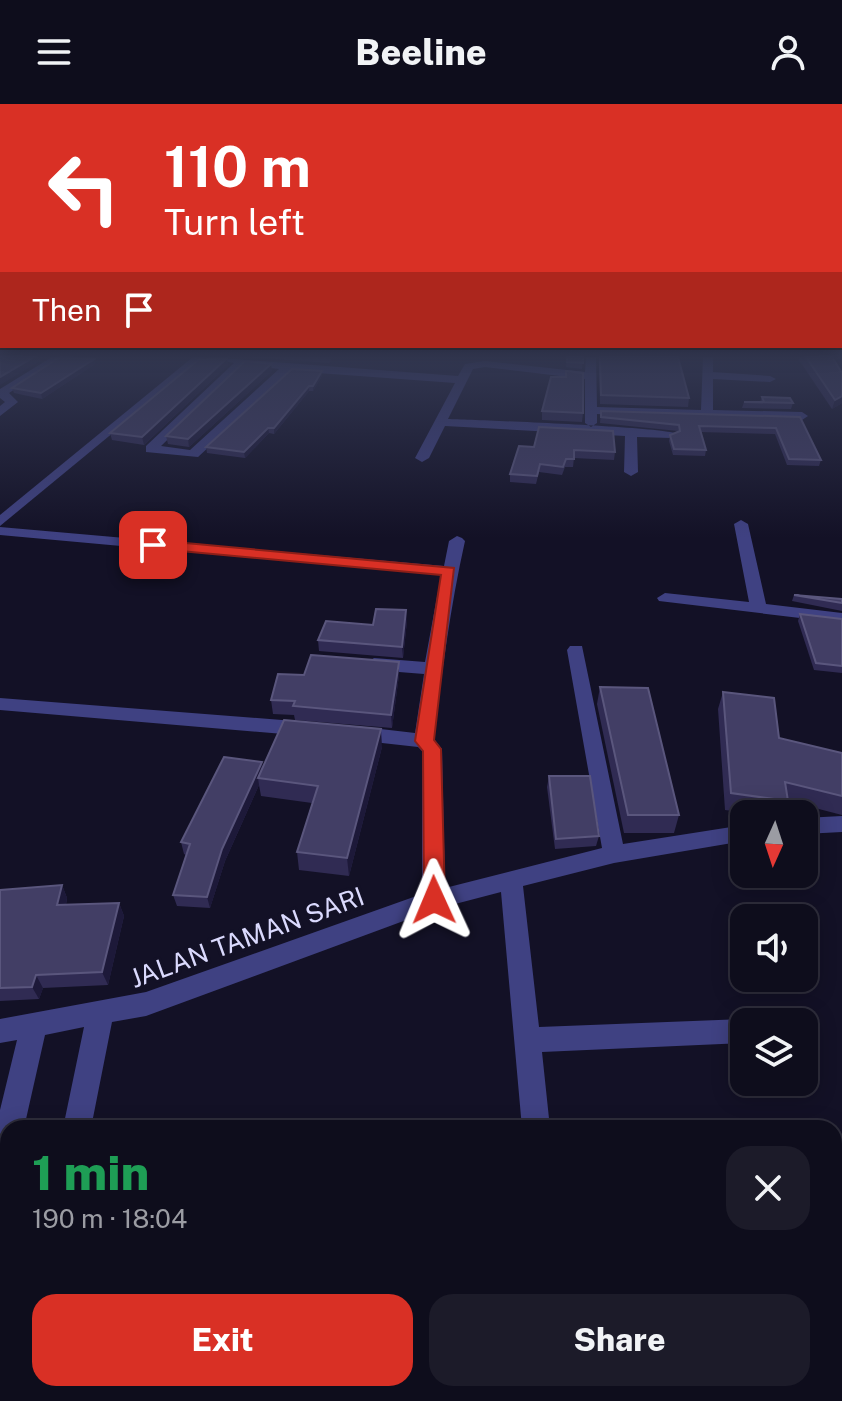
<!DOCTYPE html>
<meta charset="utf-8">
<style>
:root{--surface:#0e0d1c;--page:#1c1b29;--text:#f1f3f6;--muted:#9b9ca3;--line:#2e2d3b;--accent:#d93025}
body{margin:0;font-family:"Public Sans",sans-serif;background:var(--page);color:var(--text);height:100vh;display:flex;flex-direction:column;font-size:30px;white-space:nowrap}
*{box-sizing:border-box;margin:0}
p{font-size:26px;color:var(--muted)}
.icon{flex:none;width:44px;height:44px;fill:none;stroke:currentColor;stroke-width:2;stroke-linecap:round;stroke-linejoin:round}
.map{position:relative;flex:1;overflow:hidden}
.drawer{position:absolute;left:0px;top:1016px;width:842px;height:282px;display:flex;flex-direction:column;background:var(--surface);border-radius:24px 24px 0 0;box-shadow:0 4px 20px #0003,0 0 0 2px var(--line)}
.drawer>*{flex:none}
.banner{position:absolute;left:0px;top:0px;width:842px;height:244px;box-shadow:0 4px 20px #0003,0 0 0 2px var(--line);background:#d93025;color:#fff;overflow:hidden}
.needle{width:52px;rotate:183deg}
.fabs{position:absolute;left:730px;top:696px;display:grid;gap:16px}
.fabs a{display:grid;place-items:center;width:88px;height:88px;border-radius:16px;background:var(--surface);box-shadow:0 4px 20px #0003,0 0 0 2px var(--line);font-size:40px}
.pin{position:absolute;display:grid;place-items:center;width:68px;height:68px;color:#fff;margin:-34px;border-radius:16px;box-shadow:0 4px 12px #0006}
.me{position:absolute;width:88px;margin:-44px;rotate:359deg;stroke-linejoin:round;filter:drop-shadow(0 0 6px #0008)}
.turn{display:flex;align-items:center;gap:28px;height:168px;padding:0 32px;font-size:36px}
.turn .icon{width:104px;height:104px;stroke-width:2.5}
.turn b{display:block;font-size:56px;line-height:68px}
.then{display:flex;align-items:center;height:76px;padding:0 32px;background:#0003;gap:16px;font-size:30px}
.round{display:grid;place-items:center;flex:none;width:84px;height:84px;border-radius:24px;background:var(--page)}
.headline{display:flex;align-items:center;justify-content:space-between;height:136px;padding:0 32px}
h1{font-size:48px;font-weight:800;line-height:60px;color:#1e9e55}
.button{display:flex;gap:16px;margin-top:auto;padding:16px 32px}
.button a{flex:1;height:92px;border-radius:24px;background:var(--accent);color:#fff;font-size:32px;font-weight:800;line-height:92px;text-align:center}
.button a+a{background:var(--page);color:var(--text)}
header{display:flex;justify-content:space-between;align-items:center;height:104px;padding:0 32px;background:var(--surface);font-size:36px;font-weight:800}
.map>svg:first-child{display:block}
</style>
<header><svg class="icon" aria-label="menu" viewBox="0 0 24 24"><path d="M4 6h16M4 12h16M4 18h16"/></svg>Beeline<svg class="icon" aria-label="person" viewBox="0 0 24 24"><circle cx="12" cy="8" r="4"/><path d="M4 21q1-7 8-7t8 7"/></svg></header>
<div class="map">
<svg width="842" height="1297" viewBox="0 0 842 1297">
<rect width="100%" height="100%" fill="#131126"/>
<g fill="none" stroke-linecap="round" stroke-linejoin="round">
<g fill="#3f4182" fill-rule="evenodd">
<path d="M52,253H64L9,289L18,298L0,312V302L5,298L0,294V285Z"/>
<path d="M193,253H205L0,422V411Z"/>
<path d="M207,253L458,272L465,260L485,257L585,268L586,253H596L597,303L701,306L703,253H713V268L770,272L776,275L770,278L713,275V306L802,308L808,312L802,316L597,310V319L591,323L585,319V275L485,263L473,265L448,315C478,316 667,323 677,330L671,334L637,333L638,368L631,372L624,368L625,332L445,322L429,354L422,358L415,354L455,279L291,267L198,353L146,348V342L234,259ZM245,261L279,265L190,346L161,342Z"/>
<path d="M741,416L748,420L766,500L842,509V519L659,497L657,494L665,489L749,498L734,420Z"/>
<path d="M0,423L444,462L449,437L457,432L462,434L465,437C450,504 442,568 434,635L442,645L445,784L602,744L567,546L570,542H582L623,740L744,721V737L614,759L523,782L539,923L744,915L752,918H744V939L542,948L550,1024H522L501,788L436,805L146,912L112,918L91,1024H63L84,923L45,931L24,1024H8V1079L0,1082V1006L17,936L0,939V915L146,888L422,790V647L418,643L355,636L345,629L355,622L415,629L424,570L374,566L365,560L374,554L425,558L441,471L0,431Z"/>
<path d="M0,594L307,618L317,625L307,632L0,606Z"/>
<path d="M842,712V728L804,730V714Z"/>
<path d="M842,1063V1146L834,1150V1066Z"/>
<rect x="834" y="1203" width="8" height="34"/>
<path d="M8,1286V1290H41V1297H5Z"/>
<path d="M796,1290H830V1297H794Z"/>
</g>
</g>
<g fill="#302b53">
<path d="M252,253H330L331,257L329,259Z"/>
<path d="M567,253H583L582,265L566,263Z"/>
<path d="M599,253H678L689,294L688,303L600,300Z"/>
<path d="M797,253H832L842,269V299L832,305Z"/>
<path d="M94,255L95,260L42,295L14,289L12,284Z"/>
<path d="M228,261L144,341L112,336L110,329Z"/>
<path d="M272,267L189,343L168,340L166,332Z"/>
<path d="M322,272L313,287H309L274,330L269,329L245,354L207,349L206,343Z"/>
<path d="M566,273L583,309L582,318L542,316V307Z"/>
<path d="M762,293L793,299L791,305L742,304L744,298H760Z"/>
<path d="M601,307L800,313L821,356L819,362L787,361L775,330L700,328L706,346L705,352L673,351L669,337L670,331L678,327L600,319Z"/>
<path d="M534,343L615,348L614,356L574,354L573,363H565L562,371L539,368L536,380L510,378V370Z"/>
<path d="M794,491L842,495V507L792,497Z"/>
<path d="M800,510L842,515V569L814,566L798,517Z"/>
<path d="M407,517L403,554L319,547L318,536L373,521Z"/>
<path d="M304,571H399L392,624L295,616L294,611L273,610L271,596Z"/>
<path d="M600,583L679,711L674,729H624L597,600Z"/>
<path d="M723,588L779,634L842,649V711L788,697L782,710H754L725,706L718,605Z"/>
<path d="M382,643L349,772L299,766L297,748L312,699L261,692L259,681L225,757L210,804L177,802L173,791L186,751L184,750L181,738L263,663Z"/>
<path d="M549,672L599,732L596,742L555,745L547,683Z"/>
<path d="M62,781L67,794L66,801L119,799L124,812L108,881L43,884L39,895L0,897V786Z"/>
</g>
<g fill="#1d1939">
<path d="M34,253L45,254L0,281V273Z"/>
<path d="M227,254L228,261L144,341L142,333Z"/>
<path d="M94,255L95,260L42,295L41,289Z"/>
<path d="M271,260L272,267L189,343L188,335Z"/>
<path d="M322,267V272L313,287V282Z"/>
<path d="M309,282V287L274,330V324Z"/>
<path d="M842,292V299L832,305L835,296Z"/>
<path d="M268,324L269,329L245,354L244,348Z"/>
<path d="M406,506L407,517L403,554L402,543Z"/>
<path d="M399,558V571L392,624L391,611Z"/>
<path d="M381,625L382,643L349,772L347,754Z"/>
<path d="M262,658L264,670L258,674L259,681L225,757L210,804L207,793L222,745Z"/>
<path d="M62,781L67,794L63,814L57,801Z"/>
<path d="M119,799L124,812L108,881L102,868Z"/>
<path d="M36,871L43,884L39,895L32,883Z"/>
</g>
<g fill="#423e65" stroke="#5a567d" stroke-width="2">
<path d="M0,253H34L0,273Z"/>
<path d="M60,253L94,255L41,289L12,284Z"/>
<path d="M567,253H583V259L567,258Z"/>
<path d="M600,253H678L689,294L601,291Z"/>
<path d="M806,253H832L842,269V292L835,296Z"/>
<path d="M227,254L142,333L110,329L198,256Z"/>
<path d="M245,257L271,260L188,335L166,332Z"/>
<path d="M292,265L322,267L313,282H309L274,324H268L244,348L206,343Z"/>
<path d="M566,267L583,269V309L542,307L551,273H566Z"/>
<path d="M762,293L790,294L793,299L744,298H764Z"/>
<path d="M601,307L800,313L821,356L789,355L776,324L699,322L706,346L674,345L670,331L680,327L679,321L601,313Z"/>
<path d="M539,323L613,327L615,348L574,346V355H566L563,363L540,360L537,372L510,370L519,342L534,343Z"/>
<path d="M794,491L842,495V499Z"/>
<path d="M376,505L406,506L402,543L318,536L326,517L373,521Z"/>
<path d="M800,510L842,515V562L816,559Z"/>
<path d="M311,551L399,558L391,611L293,602L295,597L271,596L278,570L304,571Z"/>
<path d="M600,583L648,584L679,711H628Z"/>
<path d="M723,588L774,594L779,634L842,649V692L785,678L788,697L731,689Z"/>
<path d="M284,616L381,625L347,754L297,748L318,682L258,674Z"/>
<path d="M224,653L262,658L222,745L207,793L173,791L190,740L181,738Z"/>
<path d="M549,672H590L599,732L556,735Z"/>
<path d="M62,781L57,801L119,799L102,868L36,871L32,883L0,884V786Z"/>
</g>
<linearGradient id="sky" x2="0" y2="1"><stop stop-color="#0a0915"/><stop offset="0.58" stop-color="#333852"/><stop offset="1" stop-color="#333852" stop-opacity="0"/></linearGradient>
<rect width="842" height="434" fill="url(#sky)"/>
<path fill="#d93025" stroke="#8d1f18" stroke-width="2" d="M153,436L454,464L434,636L441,645L445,796L442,802L434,804L424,796L423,647L415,637L441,471L148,444L146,441Z"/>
<g text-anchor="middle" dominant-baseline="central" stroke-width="6" stroke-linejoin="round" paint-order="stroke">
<g font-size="26" fill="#dad9fd" stroke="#131126">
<text transform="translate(247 833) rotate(-20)">JALAN TAMAN SARI</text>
</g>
</g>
</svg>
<div class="fabs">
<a><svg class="needle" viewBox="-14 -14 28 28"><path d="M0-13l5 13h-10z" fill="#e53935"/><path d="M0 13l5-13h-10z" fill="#9b9ca3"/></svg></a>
<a><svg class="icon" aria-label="sound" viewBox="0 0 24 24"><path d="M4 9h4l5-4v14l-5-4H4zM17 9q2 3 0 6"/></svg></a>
<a><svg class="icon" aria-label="layers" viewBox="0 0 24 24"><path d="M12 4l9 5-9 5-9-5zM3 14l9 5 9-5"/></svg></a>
</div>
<div class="pin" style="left:153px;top:441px;background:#d93025"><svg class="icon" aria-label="arrive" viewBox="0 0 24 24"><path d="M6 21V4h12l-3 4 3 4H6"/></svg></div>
<svg class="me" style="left:434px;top:796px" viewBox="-20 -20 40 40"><path d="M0-17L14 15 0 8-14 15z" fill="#d93025" stroke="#fff" stroke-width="4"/></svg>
<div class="banner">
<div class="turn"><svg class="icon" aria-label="left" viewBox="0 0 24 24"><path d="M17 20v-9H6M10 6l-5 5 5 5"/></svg><div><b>110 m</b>Turn left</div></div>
<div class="then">Then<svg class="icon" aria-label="arrive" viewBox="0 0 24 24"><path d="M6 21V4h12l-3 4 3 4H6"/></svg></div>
</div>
<section class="drawer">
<div class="headline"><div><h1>1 min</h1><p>190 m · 18:04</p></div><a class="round"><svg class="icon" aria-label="close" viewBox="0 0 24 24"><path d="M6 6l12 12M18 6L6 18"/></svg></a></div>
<div class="button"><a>Exit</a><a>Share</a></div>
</section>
</div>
